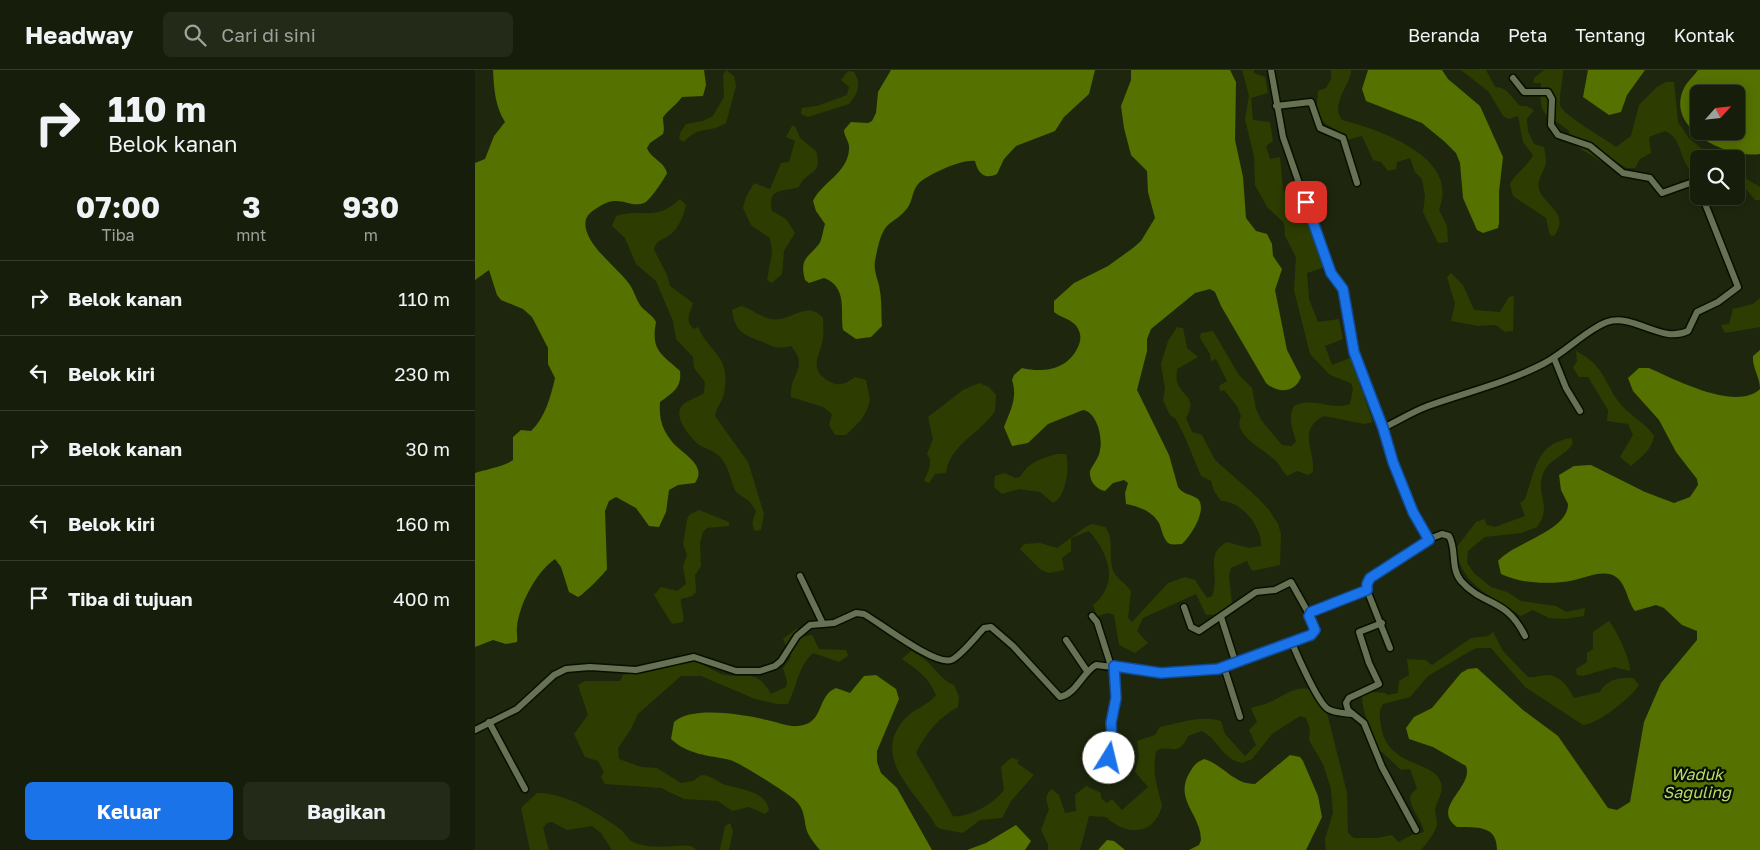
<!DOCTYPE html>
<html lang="id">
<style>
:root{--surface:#161d0a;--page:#232a18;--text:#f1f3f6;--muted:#9ea29c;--line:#353b2b;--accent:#1a73e8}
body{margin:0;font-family:"Golos Text",sans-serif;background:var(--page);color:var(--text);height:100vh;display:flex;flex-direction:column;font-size:19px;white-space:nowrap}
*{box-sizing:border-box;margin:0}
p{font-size:16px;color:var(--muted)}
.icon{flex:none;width:28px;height:28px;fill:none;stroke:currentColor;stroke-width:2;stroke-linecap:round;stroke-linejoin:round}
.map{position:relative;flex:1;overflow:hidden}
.side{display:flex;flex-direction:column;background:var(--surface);width:475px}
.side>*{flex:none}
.top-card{background:#161d0a;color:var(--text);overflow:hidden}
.needle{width:32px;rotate:63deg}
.fabs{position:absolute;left:1215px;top:15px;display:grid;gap:10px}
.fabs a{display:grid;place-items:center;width:55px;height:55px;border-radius:8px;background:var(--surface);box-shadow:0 2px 12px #0003,0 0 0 1px var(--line);font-size:25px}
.pin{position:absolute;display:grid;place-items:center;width:42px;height:42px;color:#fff;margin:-21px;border-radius:10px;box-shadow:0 2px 8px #0006}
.me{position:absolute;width:55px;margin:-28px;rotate:9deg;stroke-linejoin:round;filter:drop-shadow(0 0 4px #0008)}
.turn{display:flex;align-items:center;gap:18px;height:105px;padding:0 25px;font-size:22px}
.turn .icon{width:65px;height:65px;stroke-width:2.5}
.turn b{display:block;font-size:35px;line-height:42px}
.eta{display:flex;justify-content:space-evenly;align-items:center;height:85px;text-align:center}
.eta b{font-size:30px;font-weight:700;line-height:35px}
.action{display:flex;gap:10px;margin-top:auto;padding:10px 25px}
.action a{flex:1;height:58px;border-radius:8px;background:var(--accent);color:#fff;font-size:20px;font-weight:700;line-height:58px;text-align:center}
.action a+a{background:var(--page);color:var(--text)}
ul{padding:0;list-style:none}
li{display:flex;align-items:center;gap:15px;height:75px;padding:0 25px;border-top:1px solid var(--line)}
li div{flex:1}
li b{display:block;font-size:19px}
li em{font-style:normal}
header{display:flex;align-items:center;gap:30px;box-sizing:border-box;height:70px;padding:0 25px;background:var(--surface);border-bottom:1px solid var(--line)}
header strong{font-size:24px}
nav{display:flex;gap:28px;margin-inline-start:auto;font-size:18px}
.search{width:350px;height:45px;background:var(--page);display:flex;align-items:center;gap:12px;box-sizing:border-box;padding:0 18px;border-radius:8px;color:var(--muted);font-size:19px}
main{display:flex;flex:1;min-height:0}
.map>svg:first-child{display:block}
</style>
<header>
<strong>Headway</strong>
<div class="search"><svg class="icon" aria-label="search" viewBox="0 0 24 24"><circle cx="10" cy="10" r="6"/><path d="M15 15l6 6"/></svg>Cari di sini</div>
<nav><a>Beranda</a><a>Peta</a><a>Tentang</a><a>Kontak</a></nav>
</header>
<main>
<section class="side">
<div class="top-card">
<div class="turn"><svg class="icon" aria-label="right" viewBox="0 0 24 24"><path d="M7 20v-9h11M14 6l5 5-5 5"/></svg><div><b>110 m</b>Belok kanan</div></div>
</div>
<div class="eta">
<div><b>07:00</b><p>Tiba</p></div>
<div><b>3</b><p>mnt</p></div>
<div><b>930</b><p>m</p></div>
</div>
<ul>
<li><svg class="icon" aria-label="right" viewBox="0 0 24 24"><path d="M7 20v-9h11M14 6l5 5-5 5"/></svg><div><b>Belok kanan</b></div><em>110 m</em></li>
<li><svg class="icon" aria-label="left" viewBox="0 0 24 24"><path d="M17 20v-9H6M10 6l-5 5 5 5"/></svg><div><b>Belok kiri</b></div><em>230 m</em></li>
<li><svg class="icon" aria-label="right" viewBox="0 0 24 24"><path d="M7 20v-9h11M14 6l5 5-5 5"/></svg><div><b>Belok kanan</b></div><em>30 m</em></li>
<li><svg class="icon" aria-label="left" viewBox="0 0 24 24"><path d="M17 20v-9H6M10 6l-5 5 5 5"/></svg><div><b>Belok kiri</b></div><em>160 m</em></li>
<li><svg class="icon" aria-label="arrive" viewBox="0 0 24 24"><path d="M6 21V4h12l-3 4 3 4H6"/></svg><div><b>Tiba di tujuan</b></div><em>400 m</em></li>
</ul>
<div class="action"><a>Keluar</a><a>Bagikan</a></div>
</section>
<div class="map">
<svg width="1285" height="780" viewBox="0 0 1285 780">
<rect width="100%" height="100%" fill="#1e270d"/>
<g fill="#2d3d01">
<path d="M251,0L259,6L261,16L251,53C235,64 225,54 209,72L204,69L205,63L211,54L228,51L238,46L249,27L248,5Z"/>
<path d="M767,0H779V3L790,7L793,23L776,28L778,50L795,52L798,71L791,76L795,89L805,87L808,120L823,152L833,150L850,197L832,203L834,229L843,252L864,249L868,269L850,276L857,295L877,287L886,318L891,326L889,327L898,352L889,354L849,346C822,359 840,381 838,402L833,405L822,401L812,406C808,402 806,397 803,393C793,381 756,366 766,346L762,336L749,320L745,321L744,316L752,311L741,289L736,291L735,284L725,268L726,263L738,261L764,305L777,318L781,339L786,350L807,375L817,376L821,371C817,359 813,347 819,336C837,326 857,341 875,334L878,319L876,313L855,305L835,284L819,220L821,187L810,166L809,153L792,137L780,115L779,86L770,49L774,26Z"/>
<path d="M856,0H876C875,17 855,33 867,50C905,60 986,87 964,140L972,156L973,172L963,173L948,142L950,126L947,109L940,102L935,88L922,92L921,99L913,101L906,92L898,90L887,66L872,70C865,58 844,55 842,42C841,36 843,27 843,21L851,18L856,9Z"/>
<path d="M986,0H1011L1020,17C1032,17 1036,27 1045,36H1051L1059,40L1052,49L1053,61L1059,74L1069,77C1070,82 1071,87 1071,92C1070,101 1061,110 1064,119C1069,136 1096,143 1079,166L1075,165L1071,148L1038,126L1035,114C1041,103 1052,97 1058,85L1048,72L1043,46L1034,49L1028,46L1014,22Z"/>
<path d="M1069,0H1088C1088,12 1084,24 1085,35C1087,45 1131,69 1141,77L1156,66L1164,35L1182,17L1191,12H1199L1203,52L1214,68L1239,89H1224V99L1215,100C1204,87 1207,68 1190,61L1174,67L1176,83L1165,89L1160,98H1151L1137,89L1127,92L1095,72L1094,61C1070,40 1064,51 1066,13H1058L1059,8Z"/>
<path d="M373,1L379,2C387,15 383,23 374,34L333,47L326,44L327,38L342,36L372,25L374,17L366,10Z"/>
<path d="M317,56H320L325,68L341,81C349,106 331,100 324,117C311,122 291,116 297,141L311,149L320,163L309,181L307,204L297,213L292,210L297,183L295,168L276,155L268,138L271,127L279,113L295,119L306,93L314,92L320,71L311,67Z"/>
<path d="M1261,107H1268L1285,117V130H1280L1266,113L1261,115Z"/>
<path d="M205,129L211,135C209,145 204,157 196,164C189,170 181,169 179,180L192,205L195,216L218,233C215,245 209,249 219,259L223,257C236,286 256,284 249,324C247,332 241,338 240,346L273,392L289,444L286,460L280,461C275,452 279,449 281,441L275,432L261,422C255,410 255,399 246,388C239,380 230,379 223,374C215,367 199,348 206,337C211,330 222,328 229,323L230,312L219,298L218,287L201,269L198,251L181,211L161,194L150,168L137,156L141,146C169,137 179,153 205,129Z"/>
<path d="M976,203L988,215L999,240L1025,242L1034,227L1039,226L1038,261L1030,262L1021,255L1003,256L976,251L980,234L972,207Z"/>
<path d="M1285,228V257L1250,263L1246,255L1254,254L1258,239L1278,234Z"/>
<path d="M266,236C277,239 285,247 296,249C315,253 332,229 348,248C348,255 349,262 348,268C345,287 332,299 355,312C365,317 372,313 380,307L391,310L395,330L392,340L386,350L371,365H360L354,355L357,344L348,337L316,327C314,303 335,298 316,276C299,280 299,276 285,271C267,264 260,261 257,240Z"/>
<path d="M702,257L708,258L712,278L723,287L702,299C702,303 701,308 702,312C708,329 723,326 711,348L717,362L727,365L740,390L783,428L794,440L803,454L806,464L805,495L777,501L772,491L756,498L754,506L757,535L747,544L731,545L721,524L668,548L662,561L673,573L660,583L644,575L639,545L634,543L622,546L618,535C645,513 634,484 614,461L596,468V481L587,488L589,500L574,503L566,500L545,479L549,474L565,473L582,478L612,456L617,454L630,457C640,469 633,486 638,500C642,510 650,512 656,521L653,548L657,552L693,513L710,507L720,510L732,528L737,526C746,504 728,485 752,472L774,478L786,476C788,457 765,430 746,431L739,421L736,411L726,406L709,365L700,348L695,345L688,330L690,319L686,294L693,271Z"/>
<path d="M1101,281C1133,298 1127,313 1148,337C1158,347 1171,354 1179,366C1176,381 1167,386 1156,396L1145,387L1158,365L1153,354L1132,351L1133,340L1113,307H1104L1098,298L1102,291Z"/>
<path d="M504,313L514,317L521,325L520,341C505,364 475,374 471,403L460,404L454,413L449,411C453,401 459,392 452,384L458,369L453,347L488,320Z"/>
<path d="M1096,368L1098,373C1090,387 1073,389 1068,404C1060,424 1078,436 1062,457L1046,463L1010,467L993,481L992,493L999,503L1016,517L1032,522L1046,531L1081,536L1091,542L1110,538L1109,546L1089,549L1074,548L1058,540L1046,546C1017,525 987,518 981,478L1001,452L1009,449L1012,455L1020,457L1050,446L1045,433L1050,429C1061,400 1060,374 1096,368Z"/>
<path d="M582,384H591C595,396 591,428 578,433L565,422L544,419L527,424L519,417L520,406L530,403L540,408L545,407C554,392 565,389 582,384Z"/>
<path d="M224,440L254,452V456L232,458L228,462L225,473L226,496L220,505L221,522L217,526L206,529C205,537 210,544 208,552L197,554L179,525L186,517L202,521L211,514L208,496L212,485L208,474L212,450L214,445Z"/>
<path d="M1134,551C1141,559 1156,591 1155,601L1139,597L1108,606L1102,605L1101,599L1112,592V583L1118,579V562Z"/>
<path d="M322,558L327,567L337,565L344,579L371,580L373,586L364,592L338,583C323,597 322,616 313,634H302L280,629L226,606H206L163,644L156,659L143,678L144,689L166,697L182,698L206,713L218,711L226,705C237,705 241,712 251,715C267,720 291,721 294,740L290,744L274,737L257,741L243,731L209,729L186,718L130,714L126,707L129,702L123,691L110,687L99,664L113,645L103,615L110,611H145L148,605C169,603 201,590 219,592C230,593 239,603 251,605C276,609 280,598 296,624L311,617L312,611L308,598L316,587L308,569Z"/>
<path d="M1018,562L1028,581L1053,607C1060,608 1067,605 1073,605C1086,606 1094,618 1099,628L1125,622C1131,610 1145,607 1158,608L1164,615C1156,628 1123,654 1108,655L1050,617L1016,578H1002L997,580L953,606L935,627L908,634C903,642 905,648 906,656C912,698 960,690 966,713C969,722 962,731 960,739C960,744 962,749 962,754C961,762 951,774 946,780H851L850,769L858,743L856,719L848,694L834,670L835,659L831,648L825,646L797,664L777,689L767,693C747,689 743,669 727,661L713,666C702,690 695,672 681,681C677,705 682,714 687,736C679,766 651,766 631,747L614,746L605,780H573V774L566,760L574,739C571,730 569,726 577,719L584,725L590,743L601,741L600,725L611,716L626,723V728L632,733L637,729L647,740L673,717L660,702L664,687L662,671L680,665L685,657C706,653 725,645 746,651L750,664L770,686L781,675L774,660L782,652L776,638C782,636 789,635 795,632C809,626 818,616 836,619L845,636L852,643L872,723L873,763L879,768H902L917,765L923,772L937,765L949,762C947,749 935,740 935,726L942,718L935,699L926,700L907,682L904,683C899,666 887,643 887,626L898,622L910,623L912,625L923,623L924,611L934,605L932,589L950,590L957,595L996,568L1013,566Z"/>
<path d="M436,581C457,590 462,608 479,615L484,627L483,637C463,648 451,663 441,683L478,746C495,748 519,733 529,720L526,697L536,688L544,690L542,693L559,705L536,731L527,748L505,750L488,763L466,759L461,756C444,724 396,690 428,651C437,639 453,636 461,625C454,608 442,599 427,589Z"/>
<path d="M62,723C88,722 124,743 145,759C150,762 152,769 158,772C175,780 198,775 216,776L222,780H137L126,763L117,756L92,760L77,752L72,753L68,758L74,780H55L46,738Z"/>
<path d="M255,753L258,761L254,780H245L250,756Z"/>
</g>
<g fill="#557100" fill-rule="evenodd">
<path d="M18,0H229L231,15L228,26L207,27C202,34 189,44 188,48C188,54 190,58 188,64L175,73L172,78C176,89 189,91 192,103C190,108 174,132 169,133C154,139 144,122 122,138C117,141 113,144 111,149C105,172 144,198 155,215C159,221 161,229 165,235C170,242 177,244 181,252C176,280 185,283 205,301C207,318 197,323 185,332C184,346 186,357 195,369C203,382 234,394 220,413L203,415L194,420L191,442L184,457L174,456L161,438L141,427L134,431L130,441L132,499C130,503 107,526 103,527L94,522L86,497L80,489C61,502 44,535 42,557C41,562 43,567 42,572L31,574L18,570L0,577V403C9,400 31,396 38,390V367L46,360L56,361C70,348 76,326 80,308L73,294V278L57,247L48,239L26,230L22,225L14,200L0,210V93L10,89L19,66L30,52C20,36 19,19 18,0Z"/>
<path d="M416,0H620L614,24L589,47L580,61L541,76L529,89L522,104C509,110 503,103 500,91C487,89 454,104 444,113C437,120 438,130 433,137C427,146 420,149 413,155C405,162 402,181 400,191C398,201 404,211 405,221C407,233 406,245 407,256L396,267L381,269L368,260C365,241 373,217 349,208L334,213L330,210C324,188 334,187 344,174C347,170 348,160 350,154L341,141L338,131C347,112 373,103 374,79C375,72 369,67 369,60L376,52L393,53L397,51L401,43L403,22Z"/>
<path d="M656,0H755L761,12L760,70L768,107L771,148L781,161L792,164L797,174L798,186L807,199L800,220L812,280L826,307C820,323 803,324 791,313L746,236L740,222L735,219L720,223L676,259L672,269V281L662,320L694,385L703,417C708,425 717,424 723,429C733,440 715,467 707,474C703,474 698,475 695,474C688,471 687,459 684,453C677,441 663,436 651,434L650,423L653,413L649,410L638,413L630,421C621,419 614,411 615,401C618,394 624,388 625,380C628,368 622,342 608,340L573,354L553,373L537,376L529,357C535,341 543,328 537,310L539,305L547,298C568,303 591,300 602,279C606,271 607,265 602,257C597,249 586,248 579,242V231L599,213L633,196L658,178L666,171L680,148L673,122L672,101L656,85L649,58L646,36L656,10Z"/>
<path d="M893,0H967L973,9L1005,36L1028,87L1024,122V153L1023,158L1008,163L1002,160L988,128L985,93L981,83L970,72L947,53L891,31L887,19Z"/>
<path d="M1113,0H1170L1152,25L1146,42L1134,45L1108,27Z"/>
<path d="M1223,0H1285V84C1253,89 1189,59 1209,18C1212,12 1219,6 1223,0ZM1224,24H1261V61H1224Z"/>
<path d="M1285,280V780H1022C1022,754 1001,758 982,757C955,738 999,717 991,696L958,677L934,669L931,658L939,647L957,638L986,603L993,599L1002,598L1048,640L1083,666L1133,738L1142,740L1155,732L1169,652L1186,613L1222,570V561L1207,555L1189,538L1181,535L1160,541C1152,531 1152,515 1141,507C1127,497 1103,512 1088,512C1067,514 1045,513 1026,504L1023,491C1040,472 1093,461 1093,434L1086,420L1084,405L1099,396L1116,395L1170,422L1199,433L1215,427L1223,415L1222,409L1201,382L1184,350L1158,321L1153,308L1164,298H1174C1199,309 1261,342 1285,319C1285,307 1277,298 1278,286Z"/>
<path d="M401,605L421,619L424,629L402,681V692L406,703L422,718L457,780H345C340,774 333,766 331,758C329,747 329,738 320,730C314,724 262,691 255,690C233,685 213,685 196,669L199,652C218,635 272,645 296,651C305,653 314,657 323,656C350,654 341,626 361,618L375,623L389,606Z"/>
<path d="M815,685L825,687L828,691L843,726L847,747L831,780H714L724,775L726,770C726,744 698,729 715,702C719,695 722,692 729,689C749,695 758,714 780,714Z"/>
<path d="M541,755L556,771L550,780H492L511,773Z"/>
<path d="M632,770L639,771L650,780H623Z"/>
</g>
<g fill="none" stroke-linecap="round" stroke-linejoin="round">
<defs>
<g id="minor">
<path d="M1038,8L1049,22H1073L1077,29L1076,55L1083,65L1115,76L1148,103L1175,108L1187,123L1218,112L1224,119"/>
<path d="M801,36L836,32L845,58L868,68L882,113"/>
<path d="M1079,288L1091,318L1105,341"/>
<path d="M908,358C923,351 937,342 953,336C992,322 1031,313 1068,294C1090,283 1112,259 1132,252C1159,243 1186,274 1213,261L1222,242L1243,232L1263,217L1227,126"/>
<path d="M954,469L967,464L974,466C982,479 975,498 986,511C1009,537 1031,527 1050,566"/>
<path d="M325,506L348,554"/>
<path d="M892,520L915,578"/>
<path d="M709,537L716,557L724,561L781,522L800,520L816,512L834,544"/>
<path d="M617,546L622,552L636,596"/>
<path d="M746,547L760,591"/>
<path d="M907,553L884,562L894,593L904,614L874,628L871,633L873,640L889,653L907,697L941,760"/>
<path d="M591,570L612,601"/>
<path d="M817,573C822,585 843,633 853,639C859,643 870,643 877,644"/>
<path d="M749,597L765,647"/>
<path d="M14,652L50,719"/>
<path d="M0,660L42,639L79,605L91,599L115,597L161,600L219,587L261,601H285L300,596L306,591L322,566L335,555L359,553L381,543L389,544C405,553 460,596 476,590C485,587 502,565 509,558L516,557L538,576L585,627C601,624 607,603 621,595L686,603L733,600L749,597L838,564L840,561L835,546L836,542L892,520L891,514L895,508L954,469L930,424L913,378L908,358L889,312L875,266L868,219L853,197L808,67L796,0"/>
<path d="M626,694L634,687L630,676L637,668L636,653L641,627L639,596"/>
</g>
</defs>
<use href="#minor" stroke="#080f00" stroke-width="9"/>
<use href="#minor" stroke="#677255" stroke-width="6"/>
</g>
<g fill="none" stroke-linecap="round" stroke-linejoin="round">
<defs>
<path id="route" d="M634,688L630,676L637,668L636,653L641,628L639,596L686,603L743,599L836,565L840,560L834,546L836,542L892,520V514L895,508L954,470L938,442L918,392L908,358L879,282L868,219L856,203L831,132"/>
</defs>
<use href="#route" stroke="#114b97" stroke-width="12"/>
<use href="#route" stroke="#1a73e8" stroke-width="9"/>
</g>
<g text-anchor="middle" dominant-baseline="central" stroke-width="4.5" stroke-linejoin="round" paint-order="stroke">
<g font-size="16" font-style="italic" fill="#b5de63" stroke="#0a0e04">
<text x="1222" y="704">Waduk<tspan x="1222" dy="18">Saguling</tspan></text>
</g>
</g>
</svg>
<div class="fabs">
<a><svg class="needle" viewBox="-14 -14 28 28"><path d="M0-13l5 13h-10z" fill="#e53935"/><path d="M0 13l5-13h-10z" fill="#9ea29c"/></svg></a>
<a><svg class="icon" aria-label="search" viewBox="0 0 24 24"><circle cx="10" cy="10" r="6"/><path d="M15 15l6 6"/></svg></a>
</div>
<div class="pin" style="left:831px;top:132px;background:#d93025"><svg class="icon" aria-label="arrive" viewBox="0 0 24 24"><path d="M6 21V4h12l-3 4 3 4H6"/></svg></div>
<svg class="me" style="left:634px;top:688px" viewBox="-20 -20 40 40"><circle r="19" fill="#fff"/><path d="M0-13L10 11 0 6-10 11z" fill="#1a73e8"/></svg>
</div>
</main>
